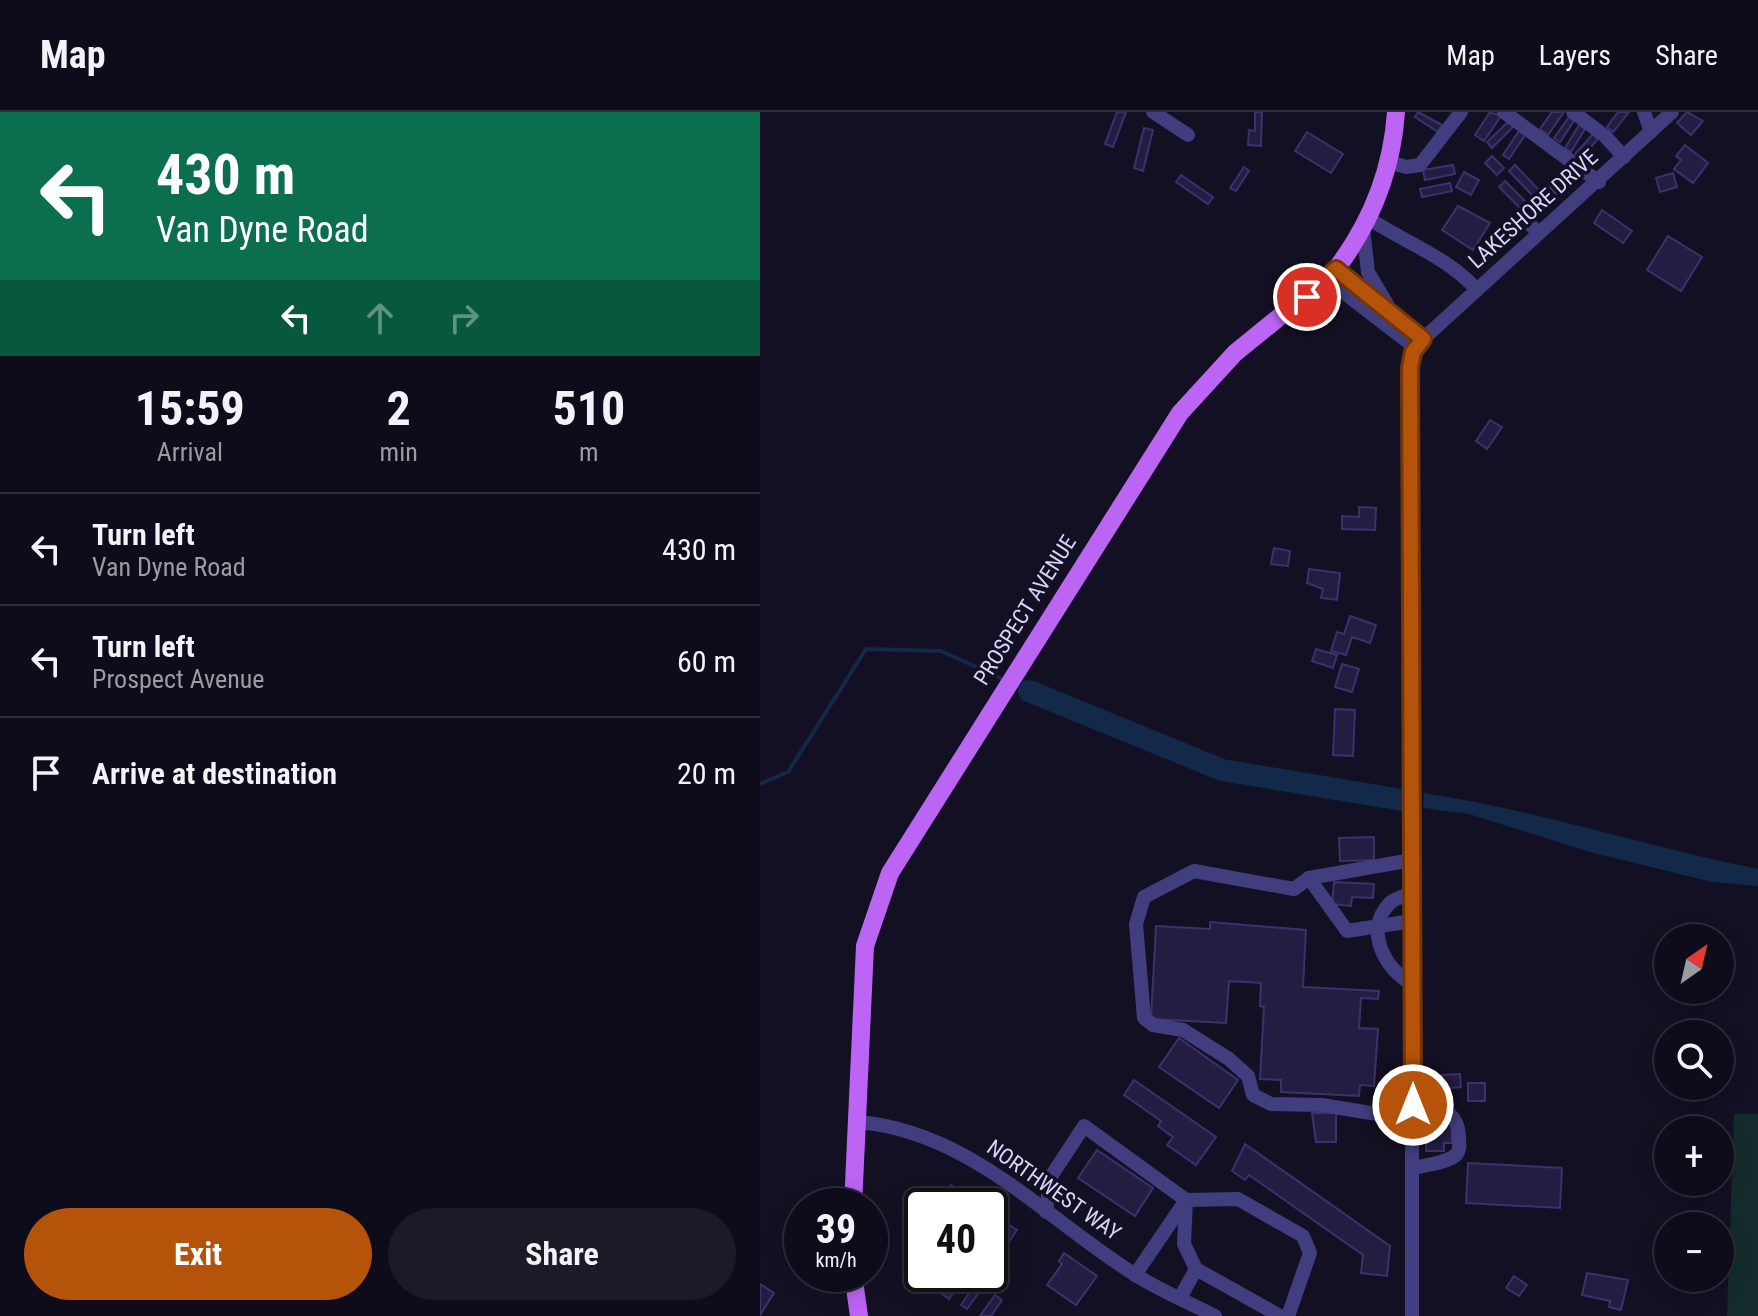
<!DOCTYPE html>
<meta charset="utf-8">
<style>
:root{--surface:#0e0c1a;--page:#1c1a27;--text:#f1f3f6;--muted:#9b9ba2;--line:#2e2c39;--accent:#b45309}
body{margin:0;font-family:"Roboto Condensed",sans-serif;background:var(--page);color:var(--text);height:100vh;display:flex;flex-direction:column;font-size:30px;white-space:nowrap}
*{box-sizing:border-box;margin:0}
p{font-size:26px;color:var(--muted)}
.icon{flex:none;width:44px;height:44px;fill:none;stroke:currentColor;stroke-width:2;stroke-linecap:round;stroke-linejoin:round}
.map{position:relative;flex:1;overflow:hidden}
.details{display:flex;flex-direction:column;background:var(--surface);width:760px}
.details>*{flex:none}
.hud{background:#0b6e4f;color:#fff;overflow:hidden}
.needle{width:52px;rotate:34deg}
.fabs{position:absolute;left:894px;top:812px;display:grid;gap:16px}
.fabs a{display:grid;place-items:center;width:80px;height:80px;border-radius:50%;background:var(--surface);box-shadow:0 4px 20px #0003,0 0 0 2px var(--line);font-size:40px}
.speed{position:absolute;left:24px;top:1076px;display:flex;gap:16px;font-size:40px;font-weight:700;text-align:center}
.speed>*{display:grid;place-content:center;width:104px;height:104px;border-radius:50%;background:var(--surface);box-shadow:0 4px 20px #0003,0 0 0 2px var(--line);line-height:1}
.speed small{font-size:20px;font-weight:400}
.speed .limit{border:4px solid #111;border-radius:12px;background:#fff;color:#111}
.pin{position:absolute;display:grid;place-items:center;width:68px;height:68px;color:#fff;margin:-34px;border:4px solid #fff;border-radius:50%;box-shadow:0 2px 8px #0007}
.me{position:absolute;width:88px;margin:-44px;rotate:0deg;stroke-linejoin:round;filter:drop-shadow(0 0 6px #0008)}
.turn{display:flex;align-items:center;gap:28px;height:168px;padding:0 24px;font-size:36px}
.turn .icon{width:104px;height:104px;stroke-width:2.5}
.turn b{display:block;font-size:56px;line-height:68px}
.lanes{display:flex;align-items:center;height:76px;padding:0 24px;background:#0003;justify-content:center;gap:40px;direction:ltr}
.lanes .off{opacity:.35}
.eta{display:flex;justify-content:space-evenly;align-items:center;height:136px;text-align:center}
.eta b{font-size:48px;font-weight:700;line-height:56px}
.primary-button{display:flex;gap:16px;margin-top:auto;padding:16px 24px}
.primary-button a{flex:1;height:92px;border-radius:48px;background:var(--accent);color:#fff;font-size:32px;font-weight:700;line-height:92px;text-align:center}
.primary-button a+a{background:var(--page);color:var(--text)}
ul{padding:0;list-style:none}
li{display:flex;align-items:center;gap:24px;height:112px;padding:0 24px;border-top:2px solid var(--line)}
li div{flex:1}
li b{display:block;font-size:30px}
li em{font-style:normal}
header{display:flex;align-items:center;gap:48px;box-sizing:border-box;height:112px;padding:0 40px;background:var(--surface);border-bottom:2px solid var(--line)}
header strong{font-size:38px}
nav{display:flex;gap:44px;margin-inline-start:auto;font-size:28px}
main{display:flex;flex:1;min-height:0}
.map>svg:first-child{display:block}
</style>
<header>
<strong>Map</strong>
<nav><a>Map</a><a>Layers</a><a>Share</a></nav>
</header>
<main>
<section class="details">
<div class="hud">
<div class="turn"><svg class="icon" aria-label="left" viewBox="0 0 24 24"><path d="M17 20v-9H6M10 6l-5 5 5 5"/></svg><div><b>430 m</b>Van Dyne Road</div></div>
<div class="lanes"><svg class="icon" aria-label="left" viewBox="0 0 24 24"><path d="M17 20v-9H6M10 6l-5 5 5 5"/></svg><svg class="icon off" aria-label="ahead" viewBox="0 0 24 24"><path d="M12 20V5M6 11l6-6 6 6"/></svg><svg class="icon off" aria-label="right" viewBox="0 0 24 24"><path d="M7 20v-9h11M14 6l5 5-5 5"/></svg></div>
</div>
<div class="eta">
<div><b>15:59</b><p>Arrival</p></div>
<div><b>2</b><p>min</p></div>
<div><b>510</b><p>m</p></div>
</div>
<ul>
<li><svg class="icon" aria-label="left" viewBox="0 0 24 24"><path d="M17 20v-9H6M10 6l-5 5 5 5"/></svg><div><b>Turn left</b><p>Van Dyne Road</p></div><em>430 m</em></li>
<li><svg class="icon" aria-label="left" viewBox="0 0 24 24"><path d="M17 20v-9H6M10 6l-5 5 5 5"/></svg><div><b>Turn left</b><p>Prospect Avenue</p></div><em>60 m</em></li>
<li><svg class="icon" aria-label="arrive" viewBox="0 0 24 24"><path d="M6 21V4h12l-3 4 3 4H6"/></svg><div><b>Arrive at destination</b></div><em>20 m</em></li>
</ul>
<div class="primary-button"><a>Exit</a><a>Share</a></div>
</section>
<div class="map">
<svg width="998" height="1204" viewBox="0 0 998 1204">
<rect width="100%" height="100%" fill="#131023"/>
<path fill="#132c2b" d="M974,1002H998V1204H967Z"/>
<path fill="#132949" d="M664,681C777,698 886,735 998,757V774L952,770L830,740L709,702L663,696Z"/>
<g fill="none" stroke-linecap="round" stroke-linejoin="round">
<g stroke="#132949" stroke-width="4">
<path d="M256,573L269,579"/>
<path d="M0,672L28,660L106,537L181,539L245,568"/>
</g>
<path stroke="#132949" stroke-width="22" d="M269,579L462,658L642,688"/>
</g>
<g fill="#241d42" stroke="#3c316d" stroke-width="2">
<path d="M357,0H366L353,35L345,32Z"/>
<path d="M495,0H502L501,34L488,33L489,18L495,19Z"/>
<path d="M658,0L682,13L678,20L655,5Z"/>
<path d="M730,0L741,4L724,29L715,23Z"/>
<path d="M792,0H804L788,23L780,17Z"/>
<path d="M858,0H869L853,20L847,15Z"/>
<path d="M927,0L943,9L931,23L917,11Z"/>
<path d="M809,5L814,9L800,30L794,26Z"/>
<path d="M749,9L754,14L732,36L727,30Z"/>
<path d="M819,13L825,17L811,40L805,36Z"/>
<path d="M384,16L393,18L383,59L374,56Z"/>
<path d="M759,19L765,23L749,47L743,43Z"/>
<path d="M547,20L583,42L571,61L535,39Z"/>
<path d="M833,22L838,27L820,47L815,42Z"/>
<path d="M925,33L948,51L933,71L914,57L921,48L916,44Z"/>
<path d="M732,44L744,56L737,63L725,51Z"/>
<path d="M693,53L695,62L665,68L663,58Z"/>
<path d="M755,53L779,78L773,84L749,59Z"/>
<path d="M484,55L489,59L476,79L470,76Z"/>
<path d="M704,60L719,68L711,83L696,75Z"/>
<path d="M913,61L917,75L900,80L896,66Z"/>
<path d="M421,63L453,85L448,92L416,70Z"/>
<path d="M745,69L767,91L761,97L739,75Z"/>
<path d="M690,71L692,79L662,85L660,77Z"/>
<path d="M698,94L730,111L713,138L682,118Z"/>
<path d="M842,98L872,119L863,131L834,111Z"/>
<path d="M908,124L942,145L921,179L887,158Z"/>
<path d="M730,308L742,315L727,337L716,329Z"/>
<path d="M599,395L616,396L615,418L582,417V404L599,405Z"/>
<path d="M514,436L530,439L528,454L511,452Z"/>
<path d="M549,457L580,461L577,488L561,486L563,477L547,471Z"/>
<path d="M590,504L616,513L610,531L592,525L586,543L571,539L577,520L584,522Z"/>
<path d="M556,537L577,543L573,556L552,549Z"/>
<path d="M582,552L599,557L592,580L575,575Z"/>
<path d="M575,597L595,598L593,644L573,643Z"/>
<path d="M614,725V748L580,749L579,726Z"/>
<path d="M574,770L614,772L613,786L592,785L591,794L572,792Z"/>
<path d="M450,810L546,818L543,875L619,879L618,887L601,886L599,916L618,917L614,974L600,973L599,984L521,980V968L500,967L504,895L500,894L501,871L469,869L466,911L391,907L396,814L450,817Z"/>
<path d="M419,926L478,968L459,996L399,955Z"/>
<path d="M700,962L701,975L683,977L681,963Z"/>
<path d="M374,968L456,1025L436,1053L407,1033L413,1025L398,1014L401,1009L364,983Z"/>
<rect x="708" y="971" width="17" height="18"/>
<path d="M552,1001H576V1030H556Z"/>
<path d="M667,1010H692V1031H684V1039H666Z"/>
<path d="M485,1032L630,1134L627,1164L601,1161L603,1143L489,1063L485,1068L472,1059Z"/>
<path d="M337,1038L393,1076L375,1104L318,1066Z"/>
<path d="M708,1051L802,1056L800,1096L706,1091Z"/>
<path d="M191,1073L210,1086L204,1094H176Z"/>
<path d="M230,1100L257,1118L235,1151L230,1147Z"/>
<path d="M304,1141L337,1164L316,1193L287,1173L302,1152L299,1149Z"/>
<path d="M827,1161L868,1168L861,1198L849,1195L850,1189L822,1183Z"/>
<path d="M196,1162L205,1163L189,1187L182,1182Z"/>
<path d="M754,1164L767,1173L759,1184L746,1176Z"/>
<path d="M216,1171L223,1175L207,1197L201,1193Z"/>
<path d="M0,1172L14,1181L0,1203Z"/>
<path d="M235,1183L242,1188L231,1204H220Z"/>
</g>
<g fill="none" stroke-linecap="round" stroke-linejoin="round">
<g stroke="#403e7e" stroke-width="14">
<path d="M393,0L428,23"/>
<path d="M744,0L839,70"/>
<path d="M813,0L845,24L864,45"/>
<path d="M884,0L891,20"/>
<path d="M629,50L646,55L660,53L701,0"/>
<path d="M608,106C644,130 688,145 717,178"/>
<path d="M603,116L608,160L627,192"/>
<path d="M779,121L764,107L818,53"/>
<path d="M656,236L566,167L576,157L663,227"/>
<path d="M652,748L549,766L587,819L652,809"/>
<path d="M549,766L534,777L434,759L384,785L376,812L384,906L393,913L423,918L469,947L488,964L493,983L511,992L562,993L654,1008"/>
<path d="M652,781C645,784 634,786 629,792C604,818 625,859 653,872"/>
<path d="M98,1010C209,1019 285,1106 374,1162C399,1178 428,1190 455,1204"/>
<path d="M653,1056C665,1053 687,1051 696,1043C701,1037 699,1031 699,1025C698,997 677,994 653,993"/>
<path d="M286,1100L290,1066L324,1014L426,1088L375,1163"/>
<path d="M436,1157L424,1132L426,1088L478,1087L543,1124L550,1141L528,1204"/>
<path d="M420,1186L436,1157L520,1204"/>
<path d="M652,1204V245L663,227L912,0"/>
</g>
<g stroke="#bc64f4" stroke-width="18">
<path d="M576,157C611,111 632,58 636,0"/>
<path d="M93,1094L105,834L130,761L420,301L475,241L566,167"/>
<path d="M93,1162L99,1204"/>
</g>
</g>
<g fill="none" stroke-linecap="round" stroke-linejoin="round">
<defs>
<path id="route" d="M547,185L576,157L663,227L653,240L650,256L653,993"/>
</defs>
<use href="#route" stroke="#753606" stroke-width="20"/>
<use href="#route" stroke="#b45309" stroke-width="14"/>
</g>
<g text-anchor="middle" dominant-baseline="central" stroke-width="7" stroke-linejoin="round" paint-order="stroke">
<g font-size="22" fill="#d9d5fc" stroke="#131023">
<text transform="translate(773 97) rotate(-42)">LAKESHORE DRIVE</text>
<text transform="translate(265 498) rotate(-58)">PROSPECT AVENUE</text>
<text transform="translate(294 1078) rotate(35)">NORTHWEST WAY</text>
</g>
</g>
</svg>
<div class="fabs">
<a><svg class="needle" viewBox="-14 -14 28 28"><path d="M0-13l5 13h-10z" fill="#e53935"/><path d="M0 13l5-13h-10z" fill="#9b9ba2"/></svg></a>
<a><svg class="icon" aria-label="search" viewBox="0 0 24 24"><circle cx="10" cy="10" r="6"/><path d="M15 15l6 6"/></svg></a>
<a>+</a>
<a>−</a>
</div>
<div class="speed"><div>39<small>km/h</small></div><div class="limit">40</div></div>
<div class="pin" style="left:547px;top:185px;background:#d93025"><svg class="icon" aria-label="arrive" viewBox="0 0 24 24"><path d="M6 21V4h12l-3 4 3 4H6"/></svg></div>
<svg class="me" style="left:653px;top:993px" viewBox="-20 -20 40 40"><circle r="17" fill="#b45309" stroke="#fff" stroke-width="3"/><path d="M0-11L8 9 0 5-8 9z" fill="#fff"/></svg>
</div>
</main>
